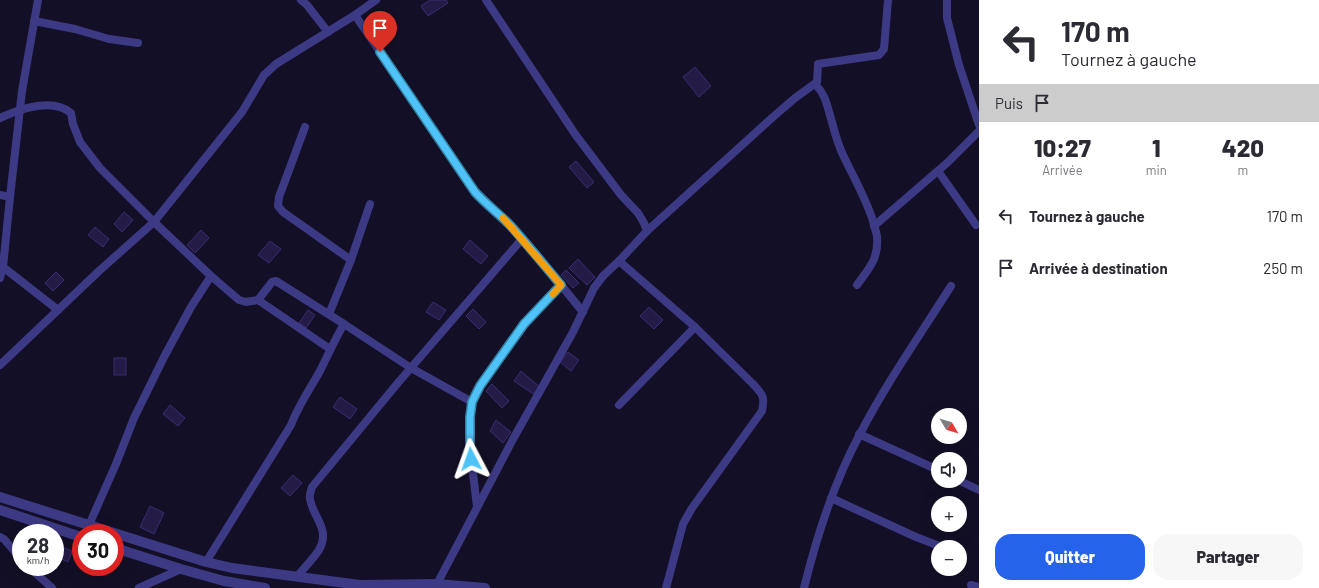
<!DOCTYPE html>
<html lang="fr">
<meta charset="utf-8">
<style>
:root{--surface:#fff;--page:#f7f7f7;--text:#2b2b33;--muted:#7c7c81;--accent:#2563eb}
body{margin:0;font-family:Barlow,sans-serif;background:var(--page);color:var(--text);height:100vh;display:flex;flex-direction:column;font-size:15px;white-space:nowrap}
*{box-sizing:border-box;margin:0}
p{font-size:13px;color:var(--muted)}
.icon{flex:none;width:22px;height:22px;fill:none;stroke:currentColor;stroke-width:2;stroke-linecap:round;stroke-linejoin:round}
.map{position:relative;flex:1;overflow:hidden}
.drawer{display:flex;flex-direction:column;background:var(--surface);width:340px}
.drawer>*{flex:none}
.banner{background:#fff;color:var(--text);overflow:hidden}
.needle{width:26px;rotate:128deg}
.tools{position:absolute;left:931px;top:408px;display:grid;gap:8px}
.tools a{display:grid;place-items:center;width:36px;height:36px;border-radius:50%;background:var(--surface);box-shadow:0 4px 16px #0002;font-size:20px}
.speed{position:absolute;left:12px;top:524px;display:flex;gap:8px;font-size:20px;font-weight:700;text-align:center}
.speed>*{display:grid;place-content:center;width:52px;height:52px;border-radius:50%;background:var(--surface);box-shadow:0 4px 16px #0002;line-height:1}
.speed small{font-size:10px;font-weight:400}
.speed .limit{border:6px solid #d22;background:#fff;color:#111}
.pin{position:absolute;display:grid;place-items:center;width:34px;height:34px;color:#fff;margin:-41px -17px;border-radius:50% 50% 50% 0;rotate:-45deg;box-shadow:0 0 4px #0007}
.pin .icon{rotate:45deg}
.me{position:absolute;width:44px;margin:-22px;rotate:356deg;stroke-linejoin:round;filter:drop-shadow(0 0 3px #0008)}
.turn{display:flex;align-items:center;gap:14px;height:84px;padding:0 16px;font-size:18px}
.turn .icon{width:52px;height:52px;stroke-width:2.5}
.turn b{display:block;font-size:28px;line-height:34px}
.then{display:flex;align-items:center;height:38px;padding:0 16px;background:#0003;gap:8px;font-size:15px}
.eta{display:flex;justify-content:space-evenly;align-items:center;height:68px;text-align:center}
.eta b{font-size:24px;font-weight:800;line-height:28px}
.cta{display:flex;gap:8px;margin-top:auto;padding:8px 16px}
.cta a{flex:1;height:46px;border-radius:16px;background:var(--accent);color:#fff;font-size:16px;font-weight:800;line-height:46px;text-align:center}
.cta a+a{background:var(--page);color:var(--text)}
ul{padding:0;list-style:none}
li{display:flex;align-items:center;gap:12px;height:52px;padding:0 16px}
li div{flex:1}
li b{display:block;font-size:15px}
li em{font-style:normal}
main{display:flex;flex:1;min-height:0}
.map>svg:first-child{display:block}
</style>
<main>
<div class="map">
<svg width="979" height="588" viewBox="0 0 979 588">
<rect width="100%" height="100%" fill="#130f26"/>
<g fill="#241b47" stroke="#3b2d73">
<path d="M430,0H446L448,3L428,16L421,6Z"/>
<path d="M695,67L711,86L699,97L683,77Z"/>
<path d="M576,161L594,182L587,188L569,167Z"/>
<path d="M124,212L133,220L122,232L114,224Z"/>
<path d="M95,227L109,239L103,247L88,235Z"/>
<path d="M201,230L209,238L195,253L187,245Z"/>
<path d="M470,240L488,256L481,264L463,249Z"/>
<path d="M270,241L281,249L269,263L258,255Z"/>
<path d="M578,259L595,277L587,285L569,268Z"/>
<path d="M566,270L579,283L573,288L561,275Z"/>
<path d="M56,272L64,280L53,291L45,283Z"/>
<path d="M433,302L446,310L439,320L426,312Z"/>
<path d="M649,307L663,320L654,329L640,316Z"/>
<path d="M473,309L486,322L479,329L466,316Z"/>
<path d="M308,310L315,315L306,328L299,323Z"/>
<path d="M568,352L579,360L571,371L560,362Z"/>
<rect x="114" y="358" width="12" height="17"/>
<path d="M521,371L541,388L535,395L514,381Z"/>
<path d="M492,384L509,401L502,408L486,391Z"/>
<path d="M340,397L357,409L350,419L333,407Z"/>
<path d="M170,405L185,418L178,426L163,414Z"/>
<path d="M496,420L511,432L503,443L490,431Z"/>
<path d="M293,475L302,483L290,496L281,488Z"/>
<path d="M150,506L164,513L154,534L140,527Z"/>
<path d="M55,544L72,551L68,562L55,556Z"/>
</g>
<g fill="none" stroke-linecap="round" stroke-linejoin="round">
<g stroke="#3d3a85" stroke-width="8">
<path d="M301,0L307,5L328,32"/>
<path d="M486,0L575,134L621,195L638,213L644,223L647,231"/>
<path d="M947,0V18L959,65L979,125"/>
<path d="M355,15L475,192C486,204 500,214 511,226C536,253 559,283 583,312"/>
<path d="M34,21L75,29L109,39L138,43"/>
<path d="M815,84C827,96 827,107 832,122C835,134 839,147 844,157C854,178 866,199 873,221C874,226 876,231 877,236C879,259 869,268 857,285"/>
<path d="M0,118C20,109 52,97 71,113L73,124L80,142L100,168L154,222L211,276L239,300L246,302L258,300L272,282L276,281L344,324C335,339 328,355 320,371C310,389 298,406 291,425L206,562"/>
<path d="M305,127L279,197L278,206L283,212L351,260"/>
<path d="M938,171L976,225"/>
<path d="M0,195L10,197"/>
<path d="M874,226L947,163L979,131"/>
<path d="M619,261L695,327L753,384C763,395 765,396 762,411L692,508L683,524L666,588"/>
<path d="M3,267L58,310"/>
<path d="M0,278L3,267L10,197L22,91L38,0"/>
<path d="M258,300L330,349"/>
<path d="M329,314L351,260L370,204"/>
<path d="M344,324L411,368L472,402"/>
<path d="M0,365L99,271L154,222L242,112L264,75L276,64L355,15L376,0"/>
<path d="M619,405L695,327"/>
<path d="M859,434L938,470"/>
<path d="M960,481L979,490"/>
<path d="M831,498L916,537L942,547"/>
<path d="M477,507L470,448V417L472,402L480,386L524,325L561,285"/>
<path d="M89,525L116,464L134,418L164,357L191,307L211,276"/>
<path d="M0,537L4,539L21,559"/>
<path d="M960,554H962"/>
<path d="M29,567L52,588"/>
<path d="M297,577C304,568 313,559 319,550C331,529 313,518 310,499C309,495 311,491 312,487L397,384L522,239"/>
<path d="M437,584L512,441L573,332L594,288L603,276L619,261L647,231L773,117L795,98L817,82L818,64L879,55L884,49L888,0"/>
<path d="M971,585L979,587"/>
<path d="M139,588L181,569"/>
<path d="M804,588C817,535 834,482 860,434C887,382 920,335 951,286"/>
</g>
<g stroke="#3d3a85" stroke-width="10">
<path d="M0,497L206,562L232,568L360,585L437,584L485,588"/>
<path d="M0,510L81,537"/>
<path d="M115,548L181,569L224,581L265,588"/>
</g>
</g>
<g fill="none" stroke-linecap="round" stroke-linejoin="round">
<defs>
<path id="route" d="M380,52L475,192C486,204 499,214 511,226C528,245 544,265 561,285L524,324L480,386L472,402L470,417V448L471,459"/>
</defs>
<use href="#route" stroke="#337fa1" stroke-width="10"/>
<use href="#route" stroke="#4fc3f7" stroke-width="7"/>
<path stroke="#f59e0b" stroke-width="7" d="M503,218L561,285L553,294"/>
</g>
</svg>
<div class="tools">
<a><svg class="needle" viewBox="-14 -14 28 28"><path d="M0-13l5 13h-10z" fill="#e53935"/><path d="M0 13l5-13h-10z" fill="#7c7c81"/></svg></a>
<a><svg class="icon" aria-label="sound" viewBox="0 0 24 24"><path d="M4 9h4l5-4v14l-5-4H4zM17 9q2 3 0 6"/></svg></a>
<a>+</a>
<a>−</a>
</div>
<div class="speed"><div>28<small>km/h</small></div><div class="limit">30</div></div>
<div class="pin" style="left:380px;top:52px;background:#d93025"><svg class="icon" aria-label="arrive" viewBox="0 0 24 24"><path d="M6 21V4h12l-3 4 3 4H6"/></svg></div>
<svg class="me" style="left:471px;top:459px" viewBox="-20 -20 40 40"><path d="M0-17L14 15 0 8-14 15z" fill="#4fc3f7" stroke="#fff" stroke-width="4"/></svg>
</div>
<section class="drawer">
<div class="banner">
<div class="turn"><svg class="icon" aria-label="left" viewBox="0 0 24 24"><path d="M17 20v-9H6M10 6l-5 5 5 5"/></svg><div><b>170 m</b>Tournez à gauche</div></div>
<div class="then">Puis<svg class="icon" aria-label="arrive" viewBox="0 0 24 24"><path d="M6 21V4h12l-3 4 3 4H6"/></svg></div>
</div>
<div class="eta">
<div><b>10:27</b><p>Arrivée</p></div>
<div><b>1</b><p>min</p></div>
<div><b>420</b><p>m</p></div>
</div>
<ul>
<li><svg class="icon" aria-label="left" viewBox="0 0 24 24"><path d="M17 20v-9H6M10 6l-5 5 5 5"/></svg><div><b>Tournez à gauche</b></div><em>170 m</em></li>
<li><svg class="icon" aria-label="arrive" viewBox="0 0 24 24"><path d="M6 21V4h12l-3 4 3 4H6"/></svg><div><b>Arrivée à destination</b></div><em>250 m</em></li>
</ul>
<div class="cta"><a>Quitter</a><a>Partager</a></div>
</section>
</main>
